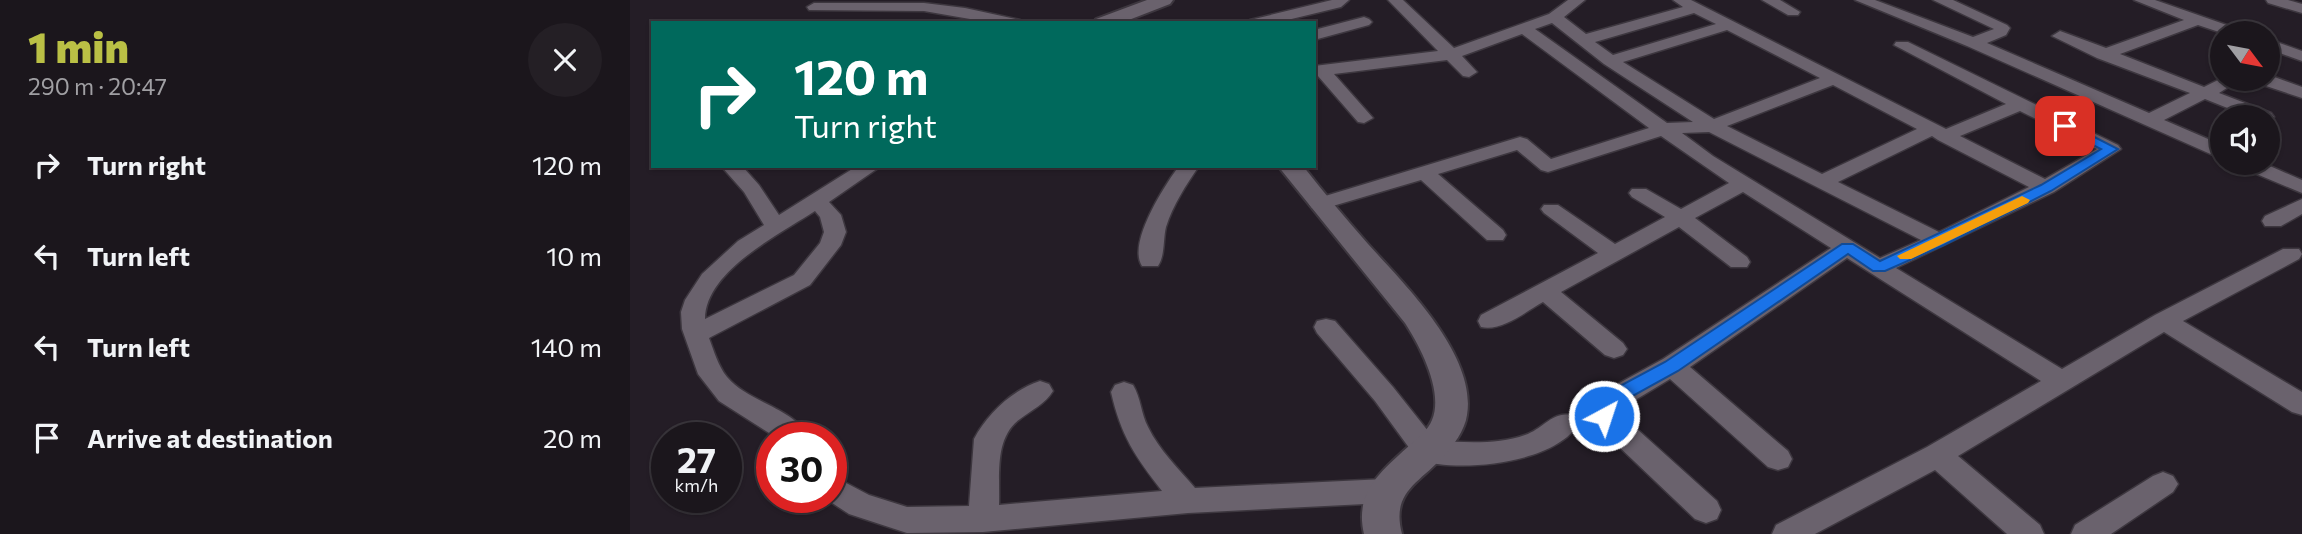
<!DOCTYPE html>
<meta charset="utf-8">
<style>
:root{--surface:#1b161c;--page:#241f25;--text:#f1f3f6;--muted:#a09fa3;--line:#39353b;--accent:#bac045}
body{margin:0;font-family:Commissioner,sans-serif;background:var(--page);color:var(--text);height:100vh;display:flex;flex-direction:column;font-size:26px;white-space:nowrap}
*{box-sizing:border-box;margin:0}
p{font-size:23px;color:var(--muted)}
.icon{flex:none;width:38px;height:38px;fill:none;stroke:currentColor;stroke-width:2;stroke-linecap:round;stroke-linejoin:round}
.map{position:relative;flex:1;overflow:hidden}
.panel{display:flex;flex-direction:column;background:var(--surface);width:630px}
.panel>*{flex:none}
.banner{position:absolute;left:21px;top:21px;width:665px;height:147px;border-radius:0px;box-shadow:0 2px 5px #0004,0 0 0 2px var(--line);background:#00695c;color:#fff;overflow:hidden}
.needle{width:46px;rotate:122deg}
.fabs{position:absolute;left:1580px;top:21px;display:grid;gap:14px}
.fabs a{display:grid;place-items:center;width:70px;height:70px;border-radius:50%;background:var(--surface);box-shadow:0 2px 5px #0004,0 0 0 2px var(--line);font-size:35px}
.speed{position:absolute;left:21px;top:422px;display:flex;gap:14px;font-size:35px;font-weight:700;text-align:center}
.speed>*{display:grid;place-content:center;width:91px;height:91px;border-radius:50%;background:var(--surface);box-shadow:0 2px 5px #0004,0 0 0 2px var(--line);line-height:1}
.speed small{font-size:18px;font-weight:400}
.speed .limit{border:10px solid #d22;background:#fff;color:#111}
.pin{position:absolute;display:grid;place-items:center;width:60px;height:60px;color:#fff;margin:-30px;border-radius:14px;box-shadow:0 4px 10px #0006}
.me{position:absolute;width:77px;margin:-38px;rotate:40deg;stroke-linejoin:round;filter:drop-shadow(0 0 5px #0008)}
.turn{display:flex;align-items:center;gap:24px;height:147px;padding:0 28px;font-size:32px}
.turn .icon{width:91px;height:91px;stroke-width:2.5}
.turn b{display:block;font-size:49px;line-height:60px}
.round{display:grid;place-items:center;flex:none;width:74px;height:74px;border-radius:37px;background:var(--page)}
.headline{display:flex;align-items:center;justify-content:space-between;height:119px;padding:0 28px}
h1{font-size:42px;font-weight:800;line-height:52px;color:var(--accent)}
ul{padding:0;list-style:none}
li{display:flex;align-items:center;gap:21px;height:91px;padding:0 28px}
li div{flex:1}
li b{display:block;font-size:26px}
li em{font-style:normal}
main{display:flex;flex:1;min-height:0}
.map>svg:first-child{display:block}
</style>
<main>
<section class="panel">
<div class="headline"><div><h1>1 min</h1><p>290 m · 20:47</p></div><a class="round"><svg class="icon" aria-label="close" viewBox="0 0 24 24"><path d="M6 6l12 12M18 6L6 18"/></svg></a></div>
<ul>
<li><svg class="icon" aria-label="right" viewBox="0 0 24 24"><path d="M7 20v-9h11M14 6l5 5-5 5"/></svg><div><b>Turn right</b></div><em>120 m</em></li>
<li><svg class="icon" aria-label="left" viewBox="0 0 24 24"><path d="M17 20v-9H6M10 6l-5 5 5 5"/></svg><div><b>Turn left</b></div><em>10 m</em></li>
<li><svg class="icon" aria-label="left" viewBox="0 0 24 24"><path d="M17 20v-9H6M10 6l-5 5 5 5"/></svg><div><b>Turn left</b></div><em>140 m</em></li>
<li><svg class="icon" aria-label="arrive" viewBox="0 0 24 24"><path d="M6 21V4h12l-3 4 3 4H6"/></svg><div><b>Arrive at destination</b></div><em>20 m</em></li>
</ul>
</section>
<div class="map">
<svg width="1672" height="534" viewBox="0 0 1672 534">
<rect width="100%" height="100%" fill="#241d26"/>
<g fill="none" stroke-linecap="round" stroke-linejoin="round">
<defs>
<g id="minor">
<path d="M702,0H719L711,7L645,23H618L620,20Z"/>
<path d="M758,0H773L824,48L919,14L938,0H955L934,17L956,34L1053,7L1043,0H1061L1316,129L1376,104L1264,45L1266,42H1278L1488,145L1491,149L1424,192L1266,268L1432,369L1525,315L1653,249H1669L1672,254L1669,259L1553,321L1672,392V415L1662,412L1534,332L1328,456L1410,525L1414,534H1377L1305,470L1185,534H1142L1146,525L1297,447L1411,381L1217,258L1060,367L1158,451L1162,459L1158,467L1148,470L1138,467L1040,379L987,411L1087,501L1091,510L1087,519L1076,523L1065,519L964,423L959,408L973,392L1033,359L1201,248L1113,192L1065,218L1117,257L1120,262L1117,267H1101L1049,227L931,292L993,343L997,349L993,355L984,358L975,355L913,302C895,312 871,332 851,327L848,321L851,315L968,253L914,213L911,209L914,205H928L985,244L1035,217L1002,197L999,193L1002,189H1016L1051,209L1099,183L1031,136L918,172L911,170L887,150L808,174L873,230L876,235L873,240H857L791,180L696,208H682L679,204L682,200L890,137L897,139L921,159L1019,128L892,34L832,56L847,72L839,77L833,76L817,60L704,74L743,118L734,123L728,122L688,76H684V66L808,51ZM1064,13L1086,24L983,55L965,42ZM922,23L974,64L1063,122L1037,123L905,29ZM1097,30L1190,78L1084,119L993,62ZM1203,85L1287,129L1192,174L1097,126ZM1390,111L1467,149L1415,179L1330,136ZM1079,132L1291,240L1250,258L1083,156L1052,133ZM1302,136L1308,140L1399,187L1309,232L1208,182Z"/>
<path d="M1132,0H1150L1170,12L1168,15H1158Z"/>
<path d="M1225,0H1245L1343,37L1364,29L1303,0H1323L1377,25L1380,28L1376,35L1357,43L1519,113L1560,93L1467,58L1422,36L1430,31L1476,48L1554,20L1504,0H1525L1611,30L1614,33H1592L1568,25L1490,54L1574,87L1592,78L1611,79L1589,93L1641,113L1644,117L1638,122V117H1620L1575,99L1534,120L1592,145V158L1585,156L1337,46Z"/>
<path d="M1636,0H1658L1672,4V13L1638,3Z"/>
<path d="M184,3H294L335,8L390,20L392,23H363L294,11L179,10L177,7Z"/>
<path d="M734,17L739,19L742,22L739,25L684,40V30Z"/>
<path d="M1638,39L1672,51V61L1638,49Z"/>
<path d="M1639,75L1672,87V98L1627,83L1625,79H1638Z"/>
<path d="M1607,163H1633L1672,180V193L1610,167Z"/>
<path d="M91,166H112L129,185L149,215L227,166H251L199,202L211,215L216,232L211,245L180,285L79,338C84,351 88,366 97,377C119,403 163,407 180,438H147L89,401L68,374L52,329L51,312L55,300L72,274L108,241L134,225L114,192ZM185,211L190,217L194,232L190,243L164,275L75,319C75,271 150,234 185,211Z"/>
<path d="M549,166H569C556,185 543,205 536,227C533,239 535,256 528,266H512C497,243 535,185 549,166Z"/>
<path d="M1672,199V214L1651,226H1635L1632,221L1635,216Z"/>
<path d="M696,319L705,321L763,387L806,441C834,442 868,445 895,435C914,429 923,409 945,416L949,423C926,464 828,473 788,460L745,401L687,333L684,327L687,321Z"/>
<path d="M410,381L419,384L423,391C416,403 402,410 390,419C364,438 370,475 369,505L532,491C505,456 491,436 481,392L485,385L494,382L503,385C511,398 511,414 518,427C529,450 549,469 565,488L755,479L765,482L770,491L765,500L755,503L558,513L353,532L277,533L219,514L193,497H201V475L239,495L277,507L339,506L344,439C357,414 382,390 410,381Z"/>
<path d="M1533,472L1543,476L1548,484L1543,492L1481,534H1441L1445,525L1523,476Z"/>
</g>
<g id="tertiary">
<path d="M517,0H543L540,4L491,23H464L466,19Z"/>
<path d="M648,166H673C694,193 716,219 738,244C774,284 847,355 837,415C835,430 823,446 814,456C788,484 761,492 772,534H734C724,491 752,471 781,444C788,438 798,430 802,420C814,392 790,346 775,323Z"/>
</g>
</defs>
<use href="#minor" stroke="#3d373f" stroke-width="3"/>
<use href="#tertiary" stroke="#3d373f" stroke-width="4"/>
<use href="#minor" fill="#6a626d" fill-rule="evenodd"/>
<use href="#tertiary" fill="#6a626d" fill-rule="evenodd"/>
</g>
<path fill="#1a73e8" stroke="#114b97" stroke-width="2" d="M1435,122L1488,149L1421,191L1314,245L1255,271H1243L1218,254L1048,371L988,404L983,410L981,421L974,423L968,421L964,408L975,394L1035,362L1212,244H1223L1250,261L1411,185L1471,149L1431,129V124Z"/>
<path fill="#f59e0b" d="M1392,196L1400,200L1398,203L1281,259H1270L1267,256Z"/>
</svg>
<div class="fabs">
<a><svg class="needle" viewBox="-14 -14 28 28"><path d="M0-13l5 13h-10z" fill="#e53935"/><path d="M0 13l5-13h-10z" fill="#a09fa3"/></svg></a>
<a><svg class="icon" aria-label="sound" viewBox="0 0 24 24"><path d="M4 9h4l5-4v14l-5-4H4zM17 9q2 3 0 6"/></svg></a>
</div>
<div class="speed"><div>27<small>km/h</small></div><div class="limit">30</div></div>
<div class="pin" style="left:1435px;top:126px;background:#d93025"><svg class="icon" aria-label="arrive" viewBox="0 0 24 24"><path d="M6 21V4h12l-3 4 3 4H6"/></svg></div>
<svg class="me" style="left:974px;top:416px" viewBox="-20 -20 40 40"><circle r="17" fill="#1a73e8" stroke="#fff" stroke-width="3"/><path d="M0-11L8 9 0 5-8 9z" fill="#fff"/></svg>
<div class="banner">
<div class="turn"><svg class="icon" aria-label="right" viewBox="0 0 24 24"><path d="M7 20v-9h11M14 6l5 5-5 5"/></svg><div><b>120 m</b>Turn right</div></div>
</div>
</div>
</main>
